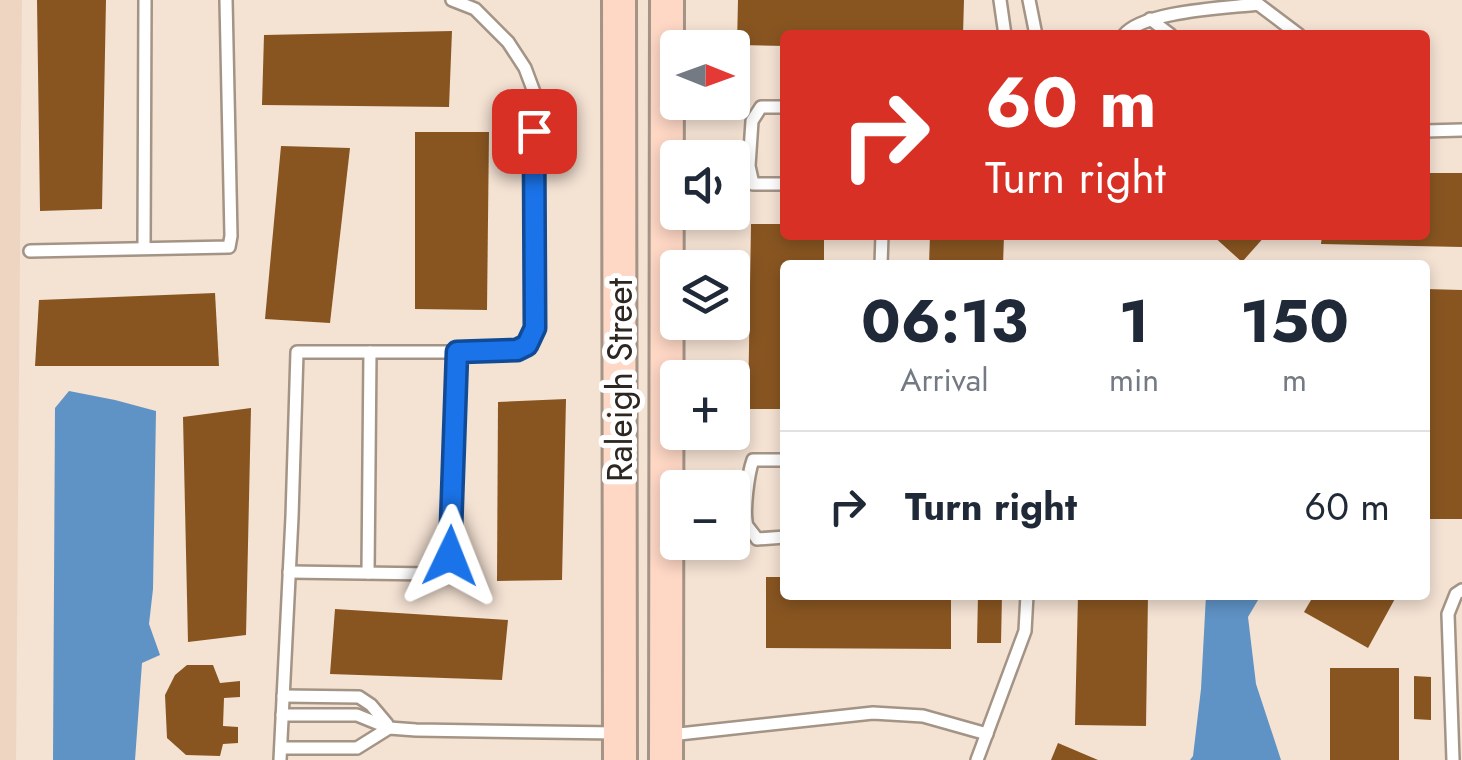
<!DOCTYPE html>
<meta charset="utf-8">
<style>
:root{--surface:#fff;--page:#f6f6f7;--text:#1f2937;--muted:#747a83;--line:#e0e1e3}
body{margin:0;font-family:Jost,sans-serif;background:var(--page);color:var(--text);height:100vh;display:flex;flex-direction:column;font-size:38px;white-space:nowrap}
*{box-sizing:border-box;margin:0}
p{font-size:32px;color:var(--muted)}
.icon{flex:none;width:55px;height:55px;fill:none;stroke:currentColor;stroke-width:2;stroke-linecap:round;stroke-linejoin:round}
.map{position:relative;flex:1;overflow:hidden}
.sheet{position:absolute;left:780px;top:260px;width:650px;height:340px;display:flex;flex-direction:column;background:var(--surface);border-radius:10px;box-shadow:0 5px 15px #0003}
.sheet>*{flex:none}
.guide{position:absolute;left:780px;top:30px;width:650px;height:210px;border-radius:10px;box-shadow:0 5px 15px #0003;background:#d93025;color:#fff;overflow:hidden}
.needle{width:65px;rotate:91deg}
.fabs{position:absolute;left:660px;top:30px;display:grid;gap:20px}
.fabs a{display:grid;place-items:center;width:90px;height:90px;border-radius:10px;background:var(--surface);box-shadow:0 5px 15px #0003;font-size:50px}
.pin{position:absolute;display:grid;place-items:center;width:85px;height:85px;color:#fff;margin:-42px;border-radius:20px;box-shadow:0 5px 15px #0006}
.me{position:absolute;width:110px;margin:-55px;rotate:2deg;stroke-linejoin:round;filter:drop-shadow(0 0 8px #0008)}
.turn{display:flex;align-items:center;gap:35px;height:210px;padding:0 40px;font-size:45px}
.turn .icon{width:130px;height:130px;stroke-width:2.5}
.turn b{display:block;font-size:70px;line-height:85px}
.eta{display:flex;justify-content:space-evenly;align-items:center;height:170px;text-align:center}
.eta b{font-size:60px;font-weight:700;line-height:70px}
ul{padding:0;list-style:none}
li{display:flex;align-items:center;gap:30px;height:150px;padding:0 40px;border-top:2px solid var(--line)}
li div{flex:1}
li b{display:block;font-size:38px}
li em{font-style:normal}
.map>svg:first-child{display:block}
</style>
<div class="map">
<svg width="1462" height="760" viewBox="0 0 1462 760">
<rect width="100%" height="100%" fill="#f4e2d3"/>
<path fill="#edd5c1" d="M0,0H22L16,760H0Z"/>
<g fill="#5f92c5">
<path d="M69,391L115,400L156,411L153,589L149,624L160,655L142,663L135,760H53L55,408Z"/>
<path d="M1206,595H1261L1248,617L1256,684L1281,760H1190L1193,756L1201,689Z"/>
</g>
<g fill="#885521">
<path d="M37,0H106L102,209L40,211Z"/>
<path d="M738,0H964L963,35H785V46L737,45Z"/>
<path d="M452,31L449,107L262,105L264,35Z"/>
<path d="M415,132H489L487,310L415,309Z"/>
<path d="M281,146L350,148L330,323L265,319Z"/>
<path d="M1425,173H1462V247L1321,244L1322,235H1425Z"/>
<path d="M751,224H785V235H824V265H785V409H748Z"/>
<path d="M930,235H1004L1003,265H929Z"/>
<path d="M1212,235H1266L1242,262Z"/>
<path d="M1425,289L1462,290V519H1425Z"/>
<path d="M215,293L219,366H35L39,300Z"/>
<path d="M566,399L562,580L497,581L498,402Z"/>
<path d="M251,408L246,635L188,642L183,417Z"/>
<path d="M766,577H785V595H951V649L766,648Z"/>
<path d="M978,595H1002L1001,643H977Z"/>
<path d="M1078,595H1148L1146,726L1075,725Z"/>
<path d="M1314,595H1397L1368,648L1304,612Z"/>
<path d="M335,609L508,620L502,680L330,674Z"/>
<path d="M187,665H213L220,683L240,681V697L224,698L223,726L238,727V743L223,744L220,756L186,755L167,738L165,695L175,675Z"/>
<rect x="1330" y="668" width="69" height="92"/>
<path d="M1414,676L1431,677V720L1414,719Z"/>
<path d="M1058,743L1098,760H1051Z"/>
</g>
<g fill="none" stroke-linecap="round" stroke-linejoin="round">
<defs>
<g id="lane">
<path d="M1000,0L1005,35"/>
<path d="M1029,0L1036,35"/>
<path d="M1150,19L1171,35"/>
<path d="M1124,35C1143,11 1226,8 1258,4L1299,35"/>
<path d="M785,107H761L752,121L749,166L753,184H785"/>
<path d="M1425,131L1462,130"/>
<path d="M144,248L145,0"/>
<path d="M30,251L229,247L231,236L226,0"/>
<path d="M881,265L882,235"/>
<path d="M785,460H753C748,474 743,512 747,526C748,527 756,537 757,539L785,537"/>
<path d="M289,572L432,574L443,570L450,556L457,352"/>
<path d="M368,573L370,352"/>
<path d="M283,696L359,697L371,705L387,724"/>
<path d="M282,715H357L389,728L416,730L616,733"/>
<path d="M670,735L873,713L923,716L987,734"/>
<path d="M281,748H357L389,728"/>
<path d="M280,760L292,517L297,352H501C523,350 525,348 535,328L534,92L525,68L508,42L475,9L452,0"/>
<path d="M977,760L1025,631L1027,595"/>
<path d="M1453,760L1448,614L1456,594L1462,590"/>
</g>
<g id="secondary">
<path d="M619,0L620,760"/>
<path d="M666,760L667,0"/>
</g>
</defs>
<use href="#lane" stroke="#a49486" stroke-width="16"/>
<use href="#secondary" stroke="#a49486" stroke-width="38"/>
<use href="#lane" stroke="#fff" stroke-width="11"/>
<use href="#secondary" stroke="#fed7c5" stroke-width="32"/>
</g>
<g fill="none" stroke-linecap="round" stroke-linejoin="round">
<defs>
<path id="route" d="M450,556L457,352L517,350L527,345L535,328L534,131"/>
</defs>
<use href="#route" stroke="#114b97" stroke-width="25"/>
<use href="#route" stroke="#1a73e8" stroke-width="18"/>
</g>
<g text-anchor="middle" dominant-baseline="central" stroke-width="10" stroke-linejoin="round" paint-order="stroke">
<g font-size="35" fill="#2d2721" stroke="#fff">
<text transform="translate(620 380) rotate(-90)">Raleigh Street</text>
</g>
</g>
</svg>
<div class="fabs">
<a><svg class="needle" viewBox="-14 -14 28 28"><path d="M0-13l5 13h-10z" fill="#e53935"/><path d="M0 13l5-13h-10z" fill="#747a83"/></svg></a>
<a><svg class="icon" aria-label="sound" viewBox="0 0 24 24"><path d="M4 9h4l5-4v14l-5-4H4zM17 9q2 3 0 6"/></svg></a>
<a><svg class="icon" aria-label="layers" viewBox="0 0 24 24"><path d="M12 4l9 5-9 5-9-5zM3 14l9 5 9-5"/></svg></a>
<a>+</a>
<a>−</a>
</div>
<div class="pin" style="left:534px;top:131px;background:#d93025"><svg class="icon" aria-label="arrive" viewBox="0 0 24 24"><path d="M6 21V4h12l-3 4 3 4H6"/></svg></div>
<svg class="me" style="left:450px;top:556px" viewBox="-20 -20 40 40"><path d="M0-17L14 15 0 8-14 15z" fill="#1a73e8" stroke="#fff" stroke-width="4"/></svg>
<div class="guide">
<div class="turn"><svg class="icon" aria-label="right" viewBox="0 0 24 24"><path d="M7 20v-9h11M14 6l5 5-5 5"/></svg><div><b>60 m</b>Turn right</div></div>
</div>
<section class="sheet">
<div class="eta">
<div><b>06:13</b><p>Arrival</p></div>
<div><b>1</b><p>min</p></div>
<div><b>150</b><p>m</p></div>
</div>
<ul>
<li><svg class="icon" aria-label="right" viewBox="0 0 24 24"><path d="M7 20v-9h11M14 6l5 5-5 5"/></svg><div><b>Turn right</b></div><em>60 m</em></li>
</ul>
</section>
</div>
